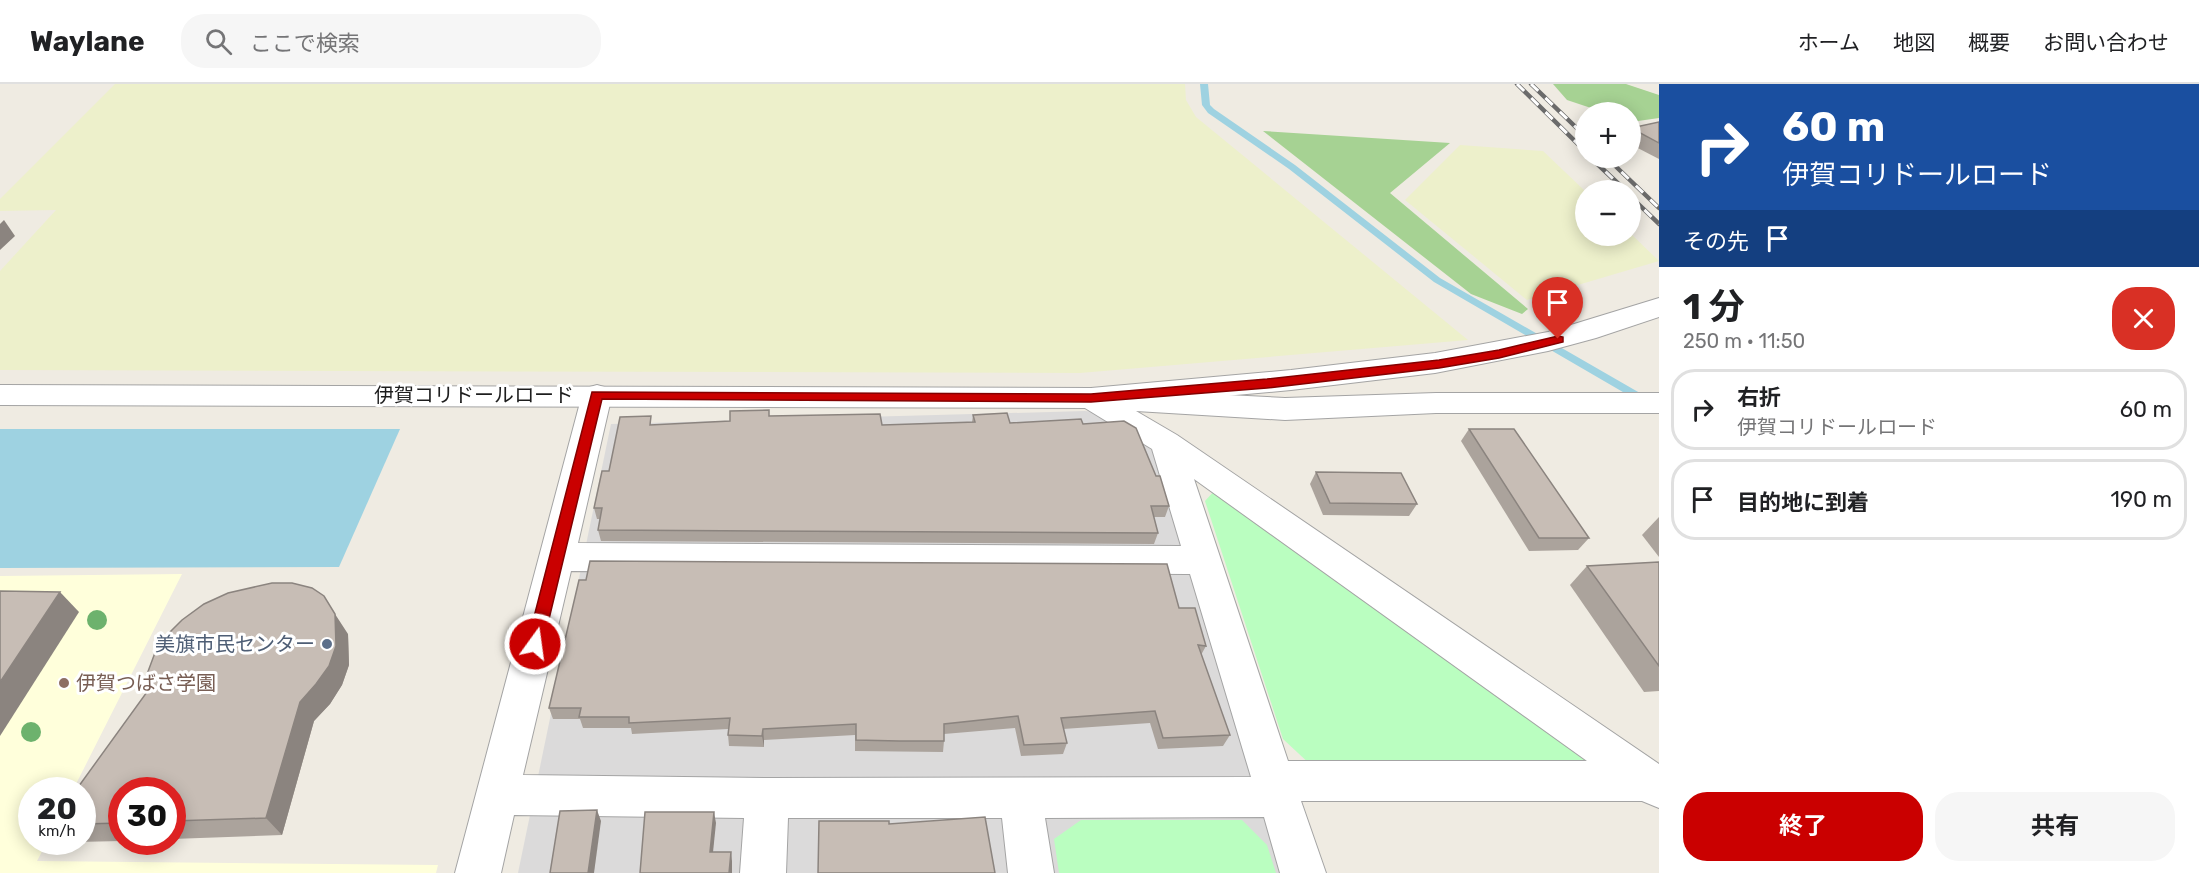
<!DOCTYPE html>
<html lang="ja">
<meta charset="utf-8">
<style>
:root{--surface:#fff;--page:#f6f6f6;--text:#202124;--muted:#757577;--line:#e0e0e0;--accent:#ca0000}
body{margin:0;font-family:Rubik,"Noto Sans JP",sans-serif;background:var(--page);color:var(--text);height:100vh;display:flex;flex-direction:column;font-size:22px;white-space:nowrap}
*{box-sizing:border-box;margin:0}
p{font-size:20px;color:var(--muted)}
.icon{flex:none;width:33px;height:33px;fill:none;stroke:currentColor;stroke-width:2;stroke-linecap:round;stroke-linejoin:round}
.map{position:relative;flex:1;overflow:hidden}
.panel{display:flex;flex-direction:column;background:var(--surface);width:540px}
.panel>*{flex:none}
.banner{background:#1a4fa0;color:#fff;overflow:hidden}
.buttons{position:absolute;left:1575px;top:18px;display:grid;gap:12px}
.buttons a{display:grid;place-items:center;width:66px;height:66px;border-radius:50%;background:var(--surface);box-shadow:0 3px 15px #0003;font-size:30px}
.speed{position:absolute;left:18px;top:693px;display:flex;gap:12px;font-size:30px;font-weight:700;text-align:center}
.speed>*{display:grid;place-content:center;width:78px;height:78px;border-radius:50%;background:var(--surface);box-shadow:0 3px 15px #0003;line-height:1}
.speed small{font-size:15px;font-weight:400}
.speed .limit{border:9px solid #d22;background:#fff;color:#111}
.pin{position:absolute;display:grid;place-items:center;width:51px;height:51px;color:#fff;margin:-62px -26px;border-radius:50% 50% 50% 0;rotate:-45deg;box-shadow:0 0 6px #0007}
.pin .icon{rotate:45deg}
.me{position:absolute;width:66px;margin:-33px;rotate:14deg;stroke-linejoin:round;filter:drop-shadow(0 0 4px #0008)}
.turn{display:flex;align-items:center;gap:21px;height:126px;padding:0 24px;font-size:27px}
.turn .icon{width:78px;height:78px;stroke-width:2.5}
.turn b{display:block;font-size:42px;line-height:51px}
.then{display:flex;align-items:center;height:57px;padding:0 24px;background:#0003;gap:12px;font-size:22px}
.round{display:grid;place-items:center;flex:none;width:63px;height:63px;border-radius:24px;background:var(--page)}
.overview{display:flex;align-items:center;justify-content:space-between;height:102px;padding:0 24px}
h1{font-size:36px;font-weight:700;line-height:45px}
.cta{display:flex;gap:12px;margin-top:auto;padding:12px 24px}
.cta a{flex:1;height:69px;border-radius:24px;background:var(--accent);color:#fff;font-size:24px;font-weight:700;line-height:69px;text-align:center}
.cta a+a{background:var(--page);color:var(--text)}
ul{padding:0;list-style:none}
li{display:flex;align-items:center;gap:18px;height:81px;margin:0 12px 9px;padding:0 12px;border:3px solid var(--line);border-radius:24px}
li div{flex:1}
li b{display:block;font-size:22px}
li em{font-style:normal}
header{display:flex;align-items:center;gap:36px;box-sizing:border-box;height:84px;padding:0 30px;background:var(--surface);border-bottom:2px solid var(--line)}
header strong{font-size:28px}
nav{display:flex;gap:33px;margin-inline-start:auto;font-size:21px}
.search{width:420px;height:54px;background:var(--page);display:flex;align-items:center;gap:15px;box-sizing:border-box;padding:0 21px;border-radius:24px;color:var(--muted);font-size:22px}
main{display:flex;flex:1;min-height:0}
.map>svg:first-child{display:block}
</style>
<header>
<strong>Waylane</strong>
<div class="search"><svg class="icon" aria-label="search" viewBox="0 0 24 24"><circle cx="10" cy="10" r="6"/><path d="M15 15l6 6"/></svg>ここで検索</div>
<nav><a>ホーム</a><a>地図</a><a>概要</a><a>お問い合わせ</a></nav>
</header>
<main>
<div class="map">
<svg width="1659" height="789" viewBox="0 0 1659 789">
<rect width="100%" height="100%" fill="#efebe2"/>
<path fill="#dbdada" d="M1085,327L1103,329L1154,368L1287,789H518L611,340Z"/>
<path fill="#ffffdb" d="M182,490L73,706H32V758H47L37,777L438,781L436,789H0V492Z"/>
<g fill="#edf0cb">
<path d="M115,0H1185L1186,16L1196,33L1468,256L1080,289L0,286V187L56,126L0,127V115Z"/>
<path d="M1460,61L1543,67L1585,107L1586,152H1630L1631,150L1659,177L1527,216L1405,116Z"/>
</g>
<g fill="#a6d293">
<path d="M1553,0H1626L1659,11V34L1631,38L1630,28H1603L1567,16Z"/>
<path d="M1263,47L1450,59L1390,109L1528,225L1522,230L1471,210Z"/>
</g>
<g fill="#bafec0">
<path d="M1216,405L1583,665L1588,686L1313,683L1283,655L1205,417Z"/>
<path d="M1081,736H1242L1267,761L1276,789H1059L1054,755Z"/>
</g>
<path fill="#9ed2e1" d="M0,345H400L339,483L0,484Z"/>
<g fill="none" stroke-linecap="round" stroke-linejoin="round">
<path fill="#9ed2e1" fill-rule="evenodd" d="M1200,0H1208L1210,21L1214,25L1295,81L1440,194L1659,320V329L1434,198L1289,85L1208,29L1202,21Z"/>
<defs>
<path id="minor" d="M597,301L608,304L612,311L578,459L1181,462L1152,365L1080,321L1076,314L1080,307L1091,304L1285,314L1436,309H1659V329H1436L1285,336L1136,327L1177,351L1659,680V724L1642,717H1301L1326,789H1280L1264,733L1045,734L1054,789H1008L1002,734H788L786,789H740L744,734L514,731L501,789H455L582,311L586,304ZM1194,395L1587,677H1288ZM571,487L1190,490L1251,693L767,694L523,691Z"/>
<path id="tertiary" d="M1659,214V233L1596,254L1548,267L1435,289L1291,306L1091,324L0,321V301L1091,304L1291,286L1435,269L1548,248Z"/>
</defs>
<use href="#minor" stroke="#a4a4a4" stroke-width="2"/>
<use href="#tertiary" stroke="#a4a4a4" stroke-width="2"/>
<use href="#minor" fill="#fff" fill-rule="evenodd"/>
<use href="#tertiary" fill="#fff" fill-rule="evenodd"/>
<defs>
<g id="rail">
<path d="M1517,0L1586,68"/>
<path d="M1531,0L1586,53"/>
<path d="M1591,74L1625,106"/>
<path d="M1607,74L1659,124"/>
<path d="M1630,112L1659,140"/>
</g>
</defs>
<use href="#rail" stroke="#6b6b6b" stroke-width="4.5"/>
<use href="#rail" stroke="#fff" stroke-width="3" stroke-dasharray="10" stroke-linecap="butt"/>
</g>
<g fill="#6db26d">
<circle cx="97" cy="536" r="10"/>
<circle cx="31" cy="648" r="10"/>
</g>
<g fill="#aba39c">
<path d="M1659,38V75L1630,60L1631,44Z"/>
<path d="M973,331L1010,339L1083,340L1169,422L1165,433H1154L1158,449L1154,460L601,457L598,446L600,435H597L594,424L609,387L653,341L730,337L769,332L882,341L972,338Z"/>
<path d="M1469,345L1589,454L1578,466L1529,467L1461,357Z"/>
<path d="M1316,388L1417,420L1409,432L1323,431L1310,400Z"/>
<path d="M1659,433V473L1642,451Z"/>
<path d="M1659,478V607L1644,608L1570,501L1587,482Z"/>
<path d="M1179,524L1206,562L1201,571L1230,651L1223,662L1158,665L1150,639L1063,645L1067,659L1063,670L1021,672L1015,644L944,650V657L943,668L855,667V651L764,656V663L729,662L728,651V645L632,650L631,644H583L580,635H553L549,624Z"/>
<path d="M348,550L349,581L342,601L330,620L314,637L282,751L172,755V706H122V757L75,758H74H82V706Z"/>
</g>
<g fill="#8b847f">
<path d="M4,136L15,152L0,166V140Z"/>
<path d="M60,508L79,528L0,652V598Z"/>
<path d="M335,530L348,550L349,581L342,601L330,620L314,637L282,751L266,734L300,618Z"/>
<path d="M763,645L764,656V663L762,652Z"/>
<path d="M597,726L601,737L594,789H588Z"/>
<path d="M714,728L716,739L712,778L710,768Z"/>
<path d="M731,768L732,777V789H729Z"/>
</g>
<g fill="#c7bdb5" stroke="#8b847f" stroke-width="1.5">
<path d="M1659,38V59L1631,44Z"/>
<path d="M769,326V332L880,330L882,341L975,338L973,331L1007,329L1010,339L1081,335L1083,340L1124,337L1136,344L1156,392H1160L1169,422H1151L1158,449L598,446L602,424H594L602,387H609L620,333L651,332L650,341L730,337V327Z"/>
<path d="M1469,345H1514L1589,454H1539Z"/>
<path d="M1316,388L1401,389L1417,420L1330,419Z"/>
<path d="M590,477L1167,480L1179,524H1195L1206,562L1198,561L1230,651L1163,654L1155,627L1061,634L1067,659L1024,661L1018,632L944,640V657H899L856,656V640L763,645L762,652L728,651L730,634L629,639V633H579L581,624H549L579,496H586Z"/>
<path d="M1659,478V582L1587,482Z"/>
<path d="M272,499H292L312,504L324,512L335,530L336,562L329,582L316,600L300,618L266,734L172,737V706H122V739L82,740V706H76L147,608L143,601L156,566L167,551L182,536L204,520L228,509Z"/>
<path d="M0,507L60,508L0,598Z"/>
<path d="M597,726L588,789H550L560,727Z"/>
<path d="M645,728H714L710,768H731L729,789H640Z"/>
<path d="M985,733L995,789H818L819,737H889V740Z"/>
</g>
<path fill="#ca0000" stroke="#830000" stroke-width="1.5" d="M1558,252L1563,253V258L1499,274L1439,284L1267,304L1091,318L602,315L543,560L540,565L535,567L529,565L527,560L592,308L1091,310L1267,295L1439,276L1499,266Z"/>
<circle fill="#5c6f8a" stroke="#fff" stroke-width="2" cx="327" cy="560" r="6"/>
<circle fill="#8d6e63" stroke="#fff" stroke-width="2" cx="64" cy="599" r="6"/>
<g text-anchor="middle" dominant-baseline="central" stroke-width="6" stroke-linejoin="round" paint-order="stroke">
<g font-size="20" fill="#1d1d1d" stroke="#fff">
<text x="474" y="311">伊賀コリドールロード</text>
</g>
<g font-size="20" fill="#4e5e75" stroke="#fff" text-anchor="end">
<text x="315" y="560">美旗市民センター</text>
</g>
<g font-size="20" fill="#785e54" stroke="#fff" text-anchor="start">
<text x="76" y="599">伊賀つばさ学園</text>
</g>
</g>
</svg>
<div class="buttons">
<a>+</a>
<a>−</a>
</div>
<div class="speed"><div>20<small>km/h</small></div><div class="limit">30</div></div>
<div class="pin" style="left:1558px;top:255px;background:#d93025"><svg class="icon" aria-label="arrive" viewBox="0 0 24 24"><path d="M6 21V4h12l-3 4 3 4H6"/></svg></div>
<svg class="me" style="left:535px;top:560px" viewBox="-20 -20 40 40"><circle r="17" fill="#ca0000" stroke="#fff" stroke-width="3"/><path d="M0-11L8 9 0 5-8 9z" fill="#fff"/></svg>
</div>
<section class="panel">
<div class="banner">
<div class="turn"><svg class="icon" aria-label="right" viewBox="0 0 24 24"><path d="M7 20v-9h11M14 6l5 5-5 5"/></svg><div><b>60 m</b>伊賀コリドールロード</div></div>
<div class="then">その先<svg class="icon" aria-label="arrive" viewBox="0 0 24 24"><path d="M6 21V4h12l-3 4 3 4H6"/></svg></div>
</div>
<div class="overview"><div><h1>1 分</h1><p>250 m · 11:50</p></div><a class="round" style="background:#d93025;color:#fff"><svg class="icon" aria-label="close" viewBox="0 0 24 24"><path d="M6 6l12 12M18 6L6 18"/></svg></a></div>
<ul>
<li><svg class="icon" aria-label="right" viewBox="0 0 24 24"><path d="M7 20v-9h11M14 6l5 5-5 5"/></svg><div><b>右折</b><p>伊賀コリドールロード</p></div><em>60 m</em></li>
<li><svg class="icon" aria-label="arrive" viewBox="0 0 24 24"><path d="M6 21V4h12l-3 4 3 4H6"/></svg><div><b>目的地に到着</b></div><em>190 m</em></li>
</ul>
<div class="cta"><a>終了</a><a>共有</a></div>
</section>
</main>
